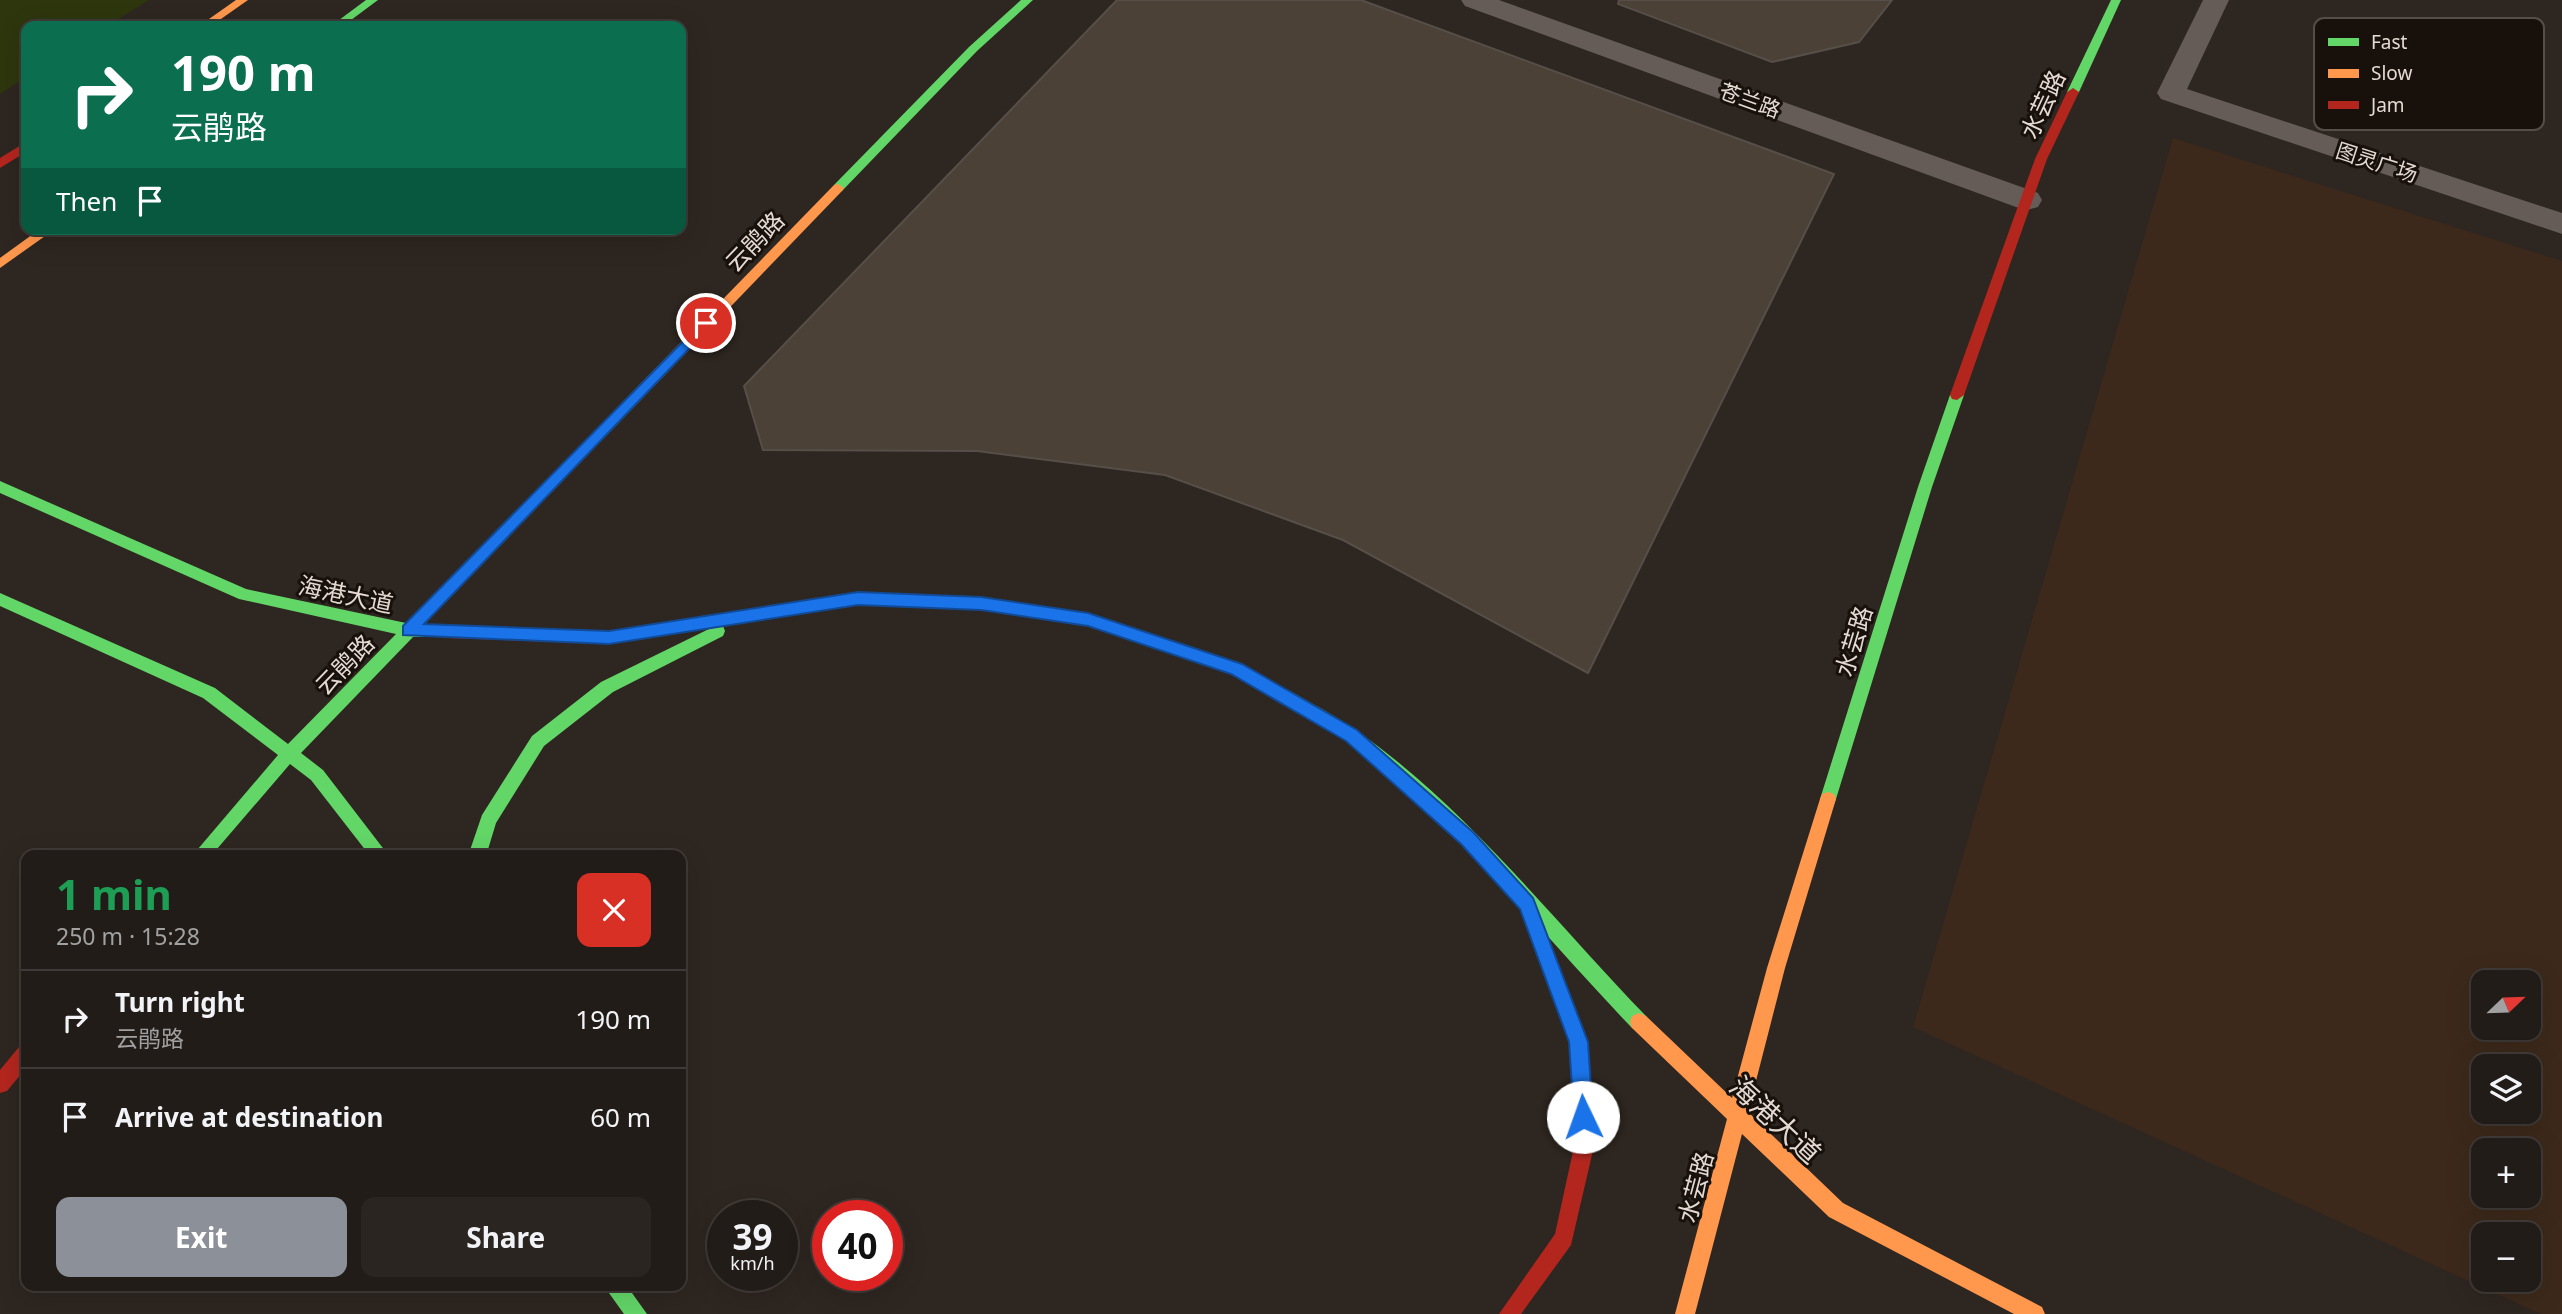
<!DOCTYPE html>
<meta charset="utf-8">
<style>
:root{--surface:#221c18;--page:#2a2521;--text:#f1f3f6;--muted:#a2a1a2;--line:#3f3a37;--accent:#8c9099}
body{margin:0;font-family:"Noto Sans","Noto Sans SC",sans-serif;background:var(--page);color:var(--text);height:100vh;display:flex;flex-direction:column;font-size:26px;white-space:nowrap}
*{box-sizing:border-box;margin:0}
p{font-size:23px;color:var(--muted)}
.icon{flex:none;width:38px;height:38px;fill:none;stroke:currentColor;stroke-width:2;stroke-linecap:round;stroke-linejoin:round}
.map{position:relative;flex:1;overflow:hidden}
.panel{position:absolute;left:21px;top:850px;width:665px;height:441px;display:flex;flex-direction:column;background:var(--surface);border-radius:14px;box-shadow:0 7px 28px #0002,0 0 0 2px var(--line)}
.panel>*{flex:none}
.banner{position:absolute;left:21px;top:21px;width:665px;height:214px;border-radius:14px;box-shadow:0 7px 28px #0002,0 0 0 2px var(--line);background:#0b6e4f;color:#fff;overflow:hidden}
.needle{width:46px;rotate:67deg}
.buttons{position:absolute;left:2471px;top:970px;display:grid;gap:14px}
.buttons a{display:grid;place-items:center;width:70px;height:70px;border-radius:14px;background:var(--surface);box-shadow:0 7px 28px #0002,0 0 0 2px var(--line);font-size:35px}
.speed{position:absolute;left:707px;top:1200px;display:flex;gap:14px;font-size:35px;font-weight:700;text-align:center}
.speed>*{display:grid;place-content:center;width:91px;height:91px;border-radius:50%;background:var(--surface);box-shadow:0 7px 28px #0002,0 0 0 2px var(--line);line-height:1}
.speed small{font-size:18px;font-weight:400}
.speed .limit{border:10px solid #d22;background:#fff;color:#111}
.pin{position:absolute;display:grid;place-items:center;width:60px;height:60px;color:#fff;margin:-30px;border:4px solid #fff;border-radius:50%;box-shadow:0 2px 7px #0007}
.me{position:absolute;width:77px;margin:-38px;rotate:357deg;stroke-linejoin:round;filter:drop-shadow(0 0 5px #0008)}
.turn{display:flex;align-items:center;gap:24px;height:147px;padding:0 35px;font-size:32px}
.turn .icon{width:91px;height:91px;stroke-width:2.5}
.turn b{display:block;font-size:49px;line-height:60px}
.then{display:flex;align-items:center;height:66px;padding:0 35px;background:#0003;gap:14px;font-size:26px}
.round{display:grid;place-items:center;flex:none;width:74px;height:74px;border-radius:14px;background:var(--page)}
.headline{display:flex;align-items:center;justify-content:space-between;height:119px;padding:0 35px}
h1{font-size:42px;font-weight:700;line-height:52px;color:#1e9e55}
.primary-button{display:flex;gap:14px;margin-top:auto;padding:14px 35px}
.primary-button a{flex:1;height:80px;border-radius:14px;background:var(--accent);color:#fff;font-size:28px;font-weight:700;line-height:80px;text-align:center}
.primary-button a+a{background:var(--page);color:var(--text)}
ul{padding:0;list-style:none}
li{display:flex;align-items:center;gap:21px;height:98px;padding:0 35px;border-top:2px solid var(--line)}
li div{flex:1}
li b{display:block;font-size:26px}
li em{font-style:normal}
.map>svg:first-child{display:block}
</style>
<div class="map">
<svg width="2562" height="1314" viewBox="0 0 2562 1314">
<rect width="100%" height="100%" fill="#2e2620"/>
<path fill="#3c291b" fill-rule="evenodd" d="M2173,138L2562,261V1314H2541L1913,1027ZM2483,982H2529V1027H2483ZM2483,1066H2529V1111H2483ZM2483,1150H2529V1195H2483ZM2483,1234H2529V1279H2483Z"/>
<path fill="#2e360e" d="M0,0H149L107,26H26V77L0,94Z"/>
<g fill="#4b4136" stroke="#564f49" stroke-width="2">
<path d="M1117,0H1361L1834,174L1588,673L1343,540L1165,475L977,451L763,450L744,386Z"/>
<path d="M1619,0H1892L1859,42L1772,62L1618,4Z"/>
</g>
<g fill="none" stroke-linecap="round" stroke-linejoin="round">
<g fill="#655c58" fill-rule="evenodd">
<path d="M1461,0H1499L2038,193L2042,200L2038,207L2027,210L2016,207L1465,6Z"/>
<path d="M2203,0H2229L2187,89L2562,213V234L2161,99L2157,93Z"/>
</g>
<g fill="#63d668" fill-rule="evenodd">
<path d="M366,0H378L343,26H331Z"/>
<path d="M1021,0H1033L977,51L842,191H834V185L969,47Z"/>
<path d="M2111,0H2121L2079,92L2077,95H2069L2067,92Z"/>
<path d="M1957,390L1964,395L1932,487L1836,799L1834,804L1828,806L1822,804L1820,799L1918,487L1950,395Z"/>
<path d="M0,481L246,589L406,623L432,598H442L445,602L425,624L453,627L455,632L453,637H413L301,753L323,770L389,856H370L311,780L290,764L211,856H192L278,755L203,698L0,606V593L215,688L288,744L396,634L239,599L0,493Z"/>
<path d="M717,625L723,626L725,631L723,636L613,692L544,746L496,823L486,856H468L482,815L532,736L601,682Z"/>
<path d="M1273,683C1286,688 1299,696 1311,703C1437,770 1546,913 1646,1016L1648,1022L1646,1028L1639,1031L1632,1028C1539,931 1454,822 1346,741C1322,722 1294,710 1267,695L1265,690L1267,685Z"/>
<path d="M604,1286H627L647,1314H624Z"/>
</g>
<g fill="#ff974d" fill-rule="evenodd">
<path d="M236,0H248L211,26H199Z"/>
<path d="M838,184L844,188L842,191L442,606H432L429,602L432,598L834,185Z"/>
<path d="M40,229H55L0,268V258Z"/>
<path d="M915,595L981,597L1088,614L1243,664L1279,685L1281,690L1279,695L1273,697L1232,674L1088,626L981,609L915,607L910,605L907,601L910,597Z"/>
<path d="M1828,792L1834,794L1836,799L1785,968L1748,1112L1843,1203L2042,1307L2045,1314H2014L1829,1217L1742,1134L1695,1314H1675L1727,1119L1632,1028L1630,1022L1632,1016L1639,1013L1646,1016L1732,1098L1767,968L1820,799L1822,794Z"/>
</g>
<g fill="#b3261e" fill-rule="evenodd">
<path d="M2073,88L2079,92L2047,159L1964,395L1957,400L1952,399L1950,395L2035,159L2067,92Z"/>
<path d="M26,142V152L0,168V158Z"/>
<path d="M858,593L915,595L920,597L923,601L920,605L915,607L858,605L609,644L447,638L441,637L439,632L441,627L447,626L609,632Z"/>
<path d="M1535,917L1541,919L1544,925L1588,1042L1595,1142L1571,1245L1521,1314H1499L1555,1234L1575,1142L1570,1042L1526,925L1529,919Z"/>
<path d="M26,1045V1068L7,1091L0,1093V1070L19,1047Z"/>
</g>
</g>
<path fill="#1a73e8" stroke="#114b97" stroke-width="2" d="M706,318L713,323L711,326L424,624L609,631L858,592L981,597L1088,613L1242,664L1357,730L1474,833L1533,898L1588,1042L1593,1117L1590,1124L1583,1127L1577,1124L1574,1117L1569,1042L1520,909L1461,844L1346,741L1231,674L1088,626L981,610L858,605L609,644L403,635V626Z"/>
<g text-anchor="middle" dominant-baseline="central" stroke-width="6" stroke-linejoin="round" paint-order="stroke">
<g font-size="21" fill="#e5dad3" stroke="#17100b">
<text transform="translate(1750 100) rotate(20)">苍兰路</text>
<text transform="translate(2377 162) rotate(18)">图灵广场</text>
</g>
<g font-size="24" fill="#e5dad3" stroke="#17100b">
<text transform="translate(2042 104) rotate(-65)">水芸路</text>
<text transform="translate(754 241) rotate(-46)">云鹃路</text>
<text transform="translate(346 594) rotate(12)">海港大道</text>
<text transform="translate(1853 641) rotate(-73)">水芸路</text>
<text transform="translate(344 664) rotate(-46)">云鹃路</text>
<text transform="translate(1695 1187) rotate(-75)">水芸路</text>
</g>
<g font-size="28" fill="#e5dad3" stroke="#17100b">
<text transform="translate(1776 1119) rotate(43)">海港大道</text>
</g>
</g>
<rect x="2314" y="18" width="230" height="112" rx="10" fill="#17100b" stroke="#554d47" stroke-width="2"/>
<rect x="2328" y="38" width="31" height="8" fill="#63d668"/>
<rect x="2328" y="69" width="31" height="9" fill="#ff974d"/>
<rect x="2328" y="101" width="31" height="8" fill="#b3261e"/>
<g font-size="19" fill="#e5dad3">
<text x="2371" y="49">Fast</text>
<text x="2371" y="80">Slow</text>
<text x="2371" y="112">Jam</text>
</g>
</svg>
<div class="buttons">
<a><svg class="needle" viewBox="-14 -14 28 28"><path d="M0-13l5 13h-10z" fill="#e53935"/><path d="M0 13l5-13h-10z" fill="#a2a1a2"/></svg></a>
<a><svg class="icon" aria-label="layers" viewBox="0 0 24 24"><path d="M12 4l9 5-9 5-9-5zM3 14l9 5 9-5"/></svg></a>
<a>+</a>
<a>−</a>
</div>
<div class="speed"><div>39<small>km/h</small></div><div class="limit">40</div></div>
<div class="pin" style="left:706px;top:323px;background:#d93025"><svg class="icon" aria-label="arrive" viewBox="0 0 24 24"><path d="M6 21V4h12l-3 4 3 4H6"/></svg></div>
<svg class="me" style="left:1583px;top:1117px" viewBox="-20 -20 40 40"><circle r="19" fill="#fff"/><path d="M0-13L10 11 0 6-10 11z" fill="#1a73e8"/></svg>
<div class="banner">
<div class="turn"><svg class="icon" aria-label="right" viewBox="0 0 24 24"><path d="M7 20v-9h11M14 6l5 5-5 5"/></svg><div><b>190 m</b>云鹃路</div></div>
<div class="then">Then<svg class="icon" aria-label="arrive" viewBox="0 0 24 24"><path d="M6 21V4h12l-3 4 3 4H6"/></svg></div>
</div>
<section class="panel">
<div class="headline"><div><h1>1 min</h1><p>250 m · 15:28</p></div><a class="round" style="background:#d93025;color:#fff"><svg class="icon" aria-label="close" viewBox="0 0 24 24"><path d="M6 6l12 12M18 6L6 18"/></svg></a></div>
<ul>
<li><svg class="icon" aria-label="right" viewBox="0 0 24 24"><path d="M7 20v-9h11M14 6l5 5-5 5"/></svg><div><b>Turn right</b><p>云鹃路</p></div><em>190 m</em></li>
<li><svg class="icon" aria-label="arrive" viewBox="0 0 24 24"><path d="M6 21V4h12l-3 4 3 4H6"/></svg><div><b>Arrive at destination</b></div><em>60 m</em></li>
</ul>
<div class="primary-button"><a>Exit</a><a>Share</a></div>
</section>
</div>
